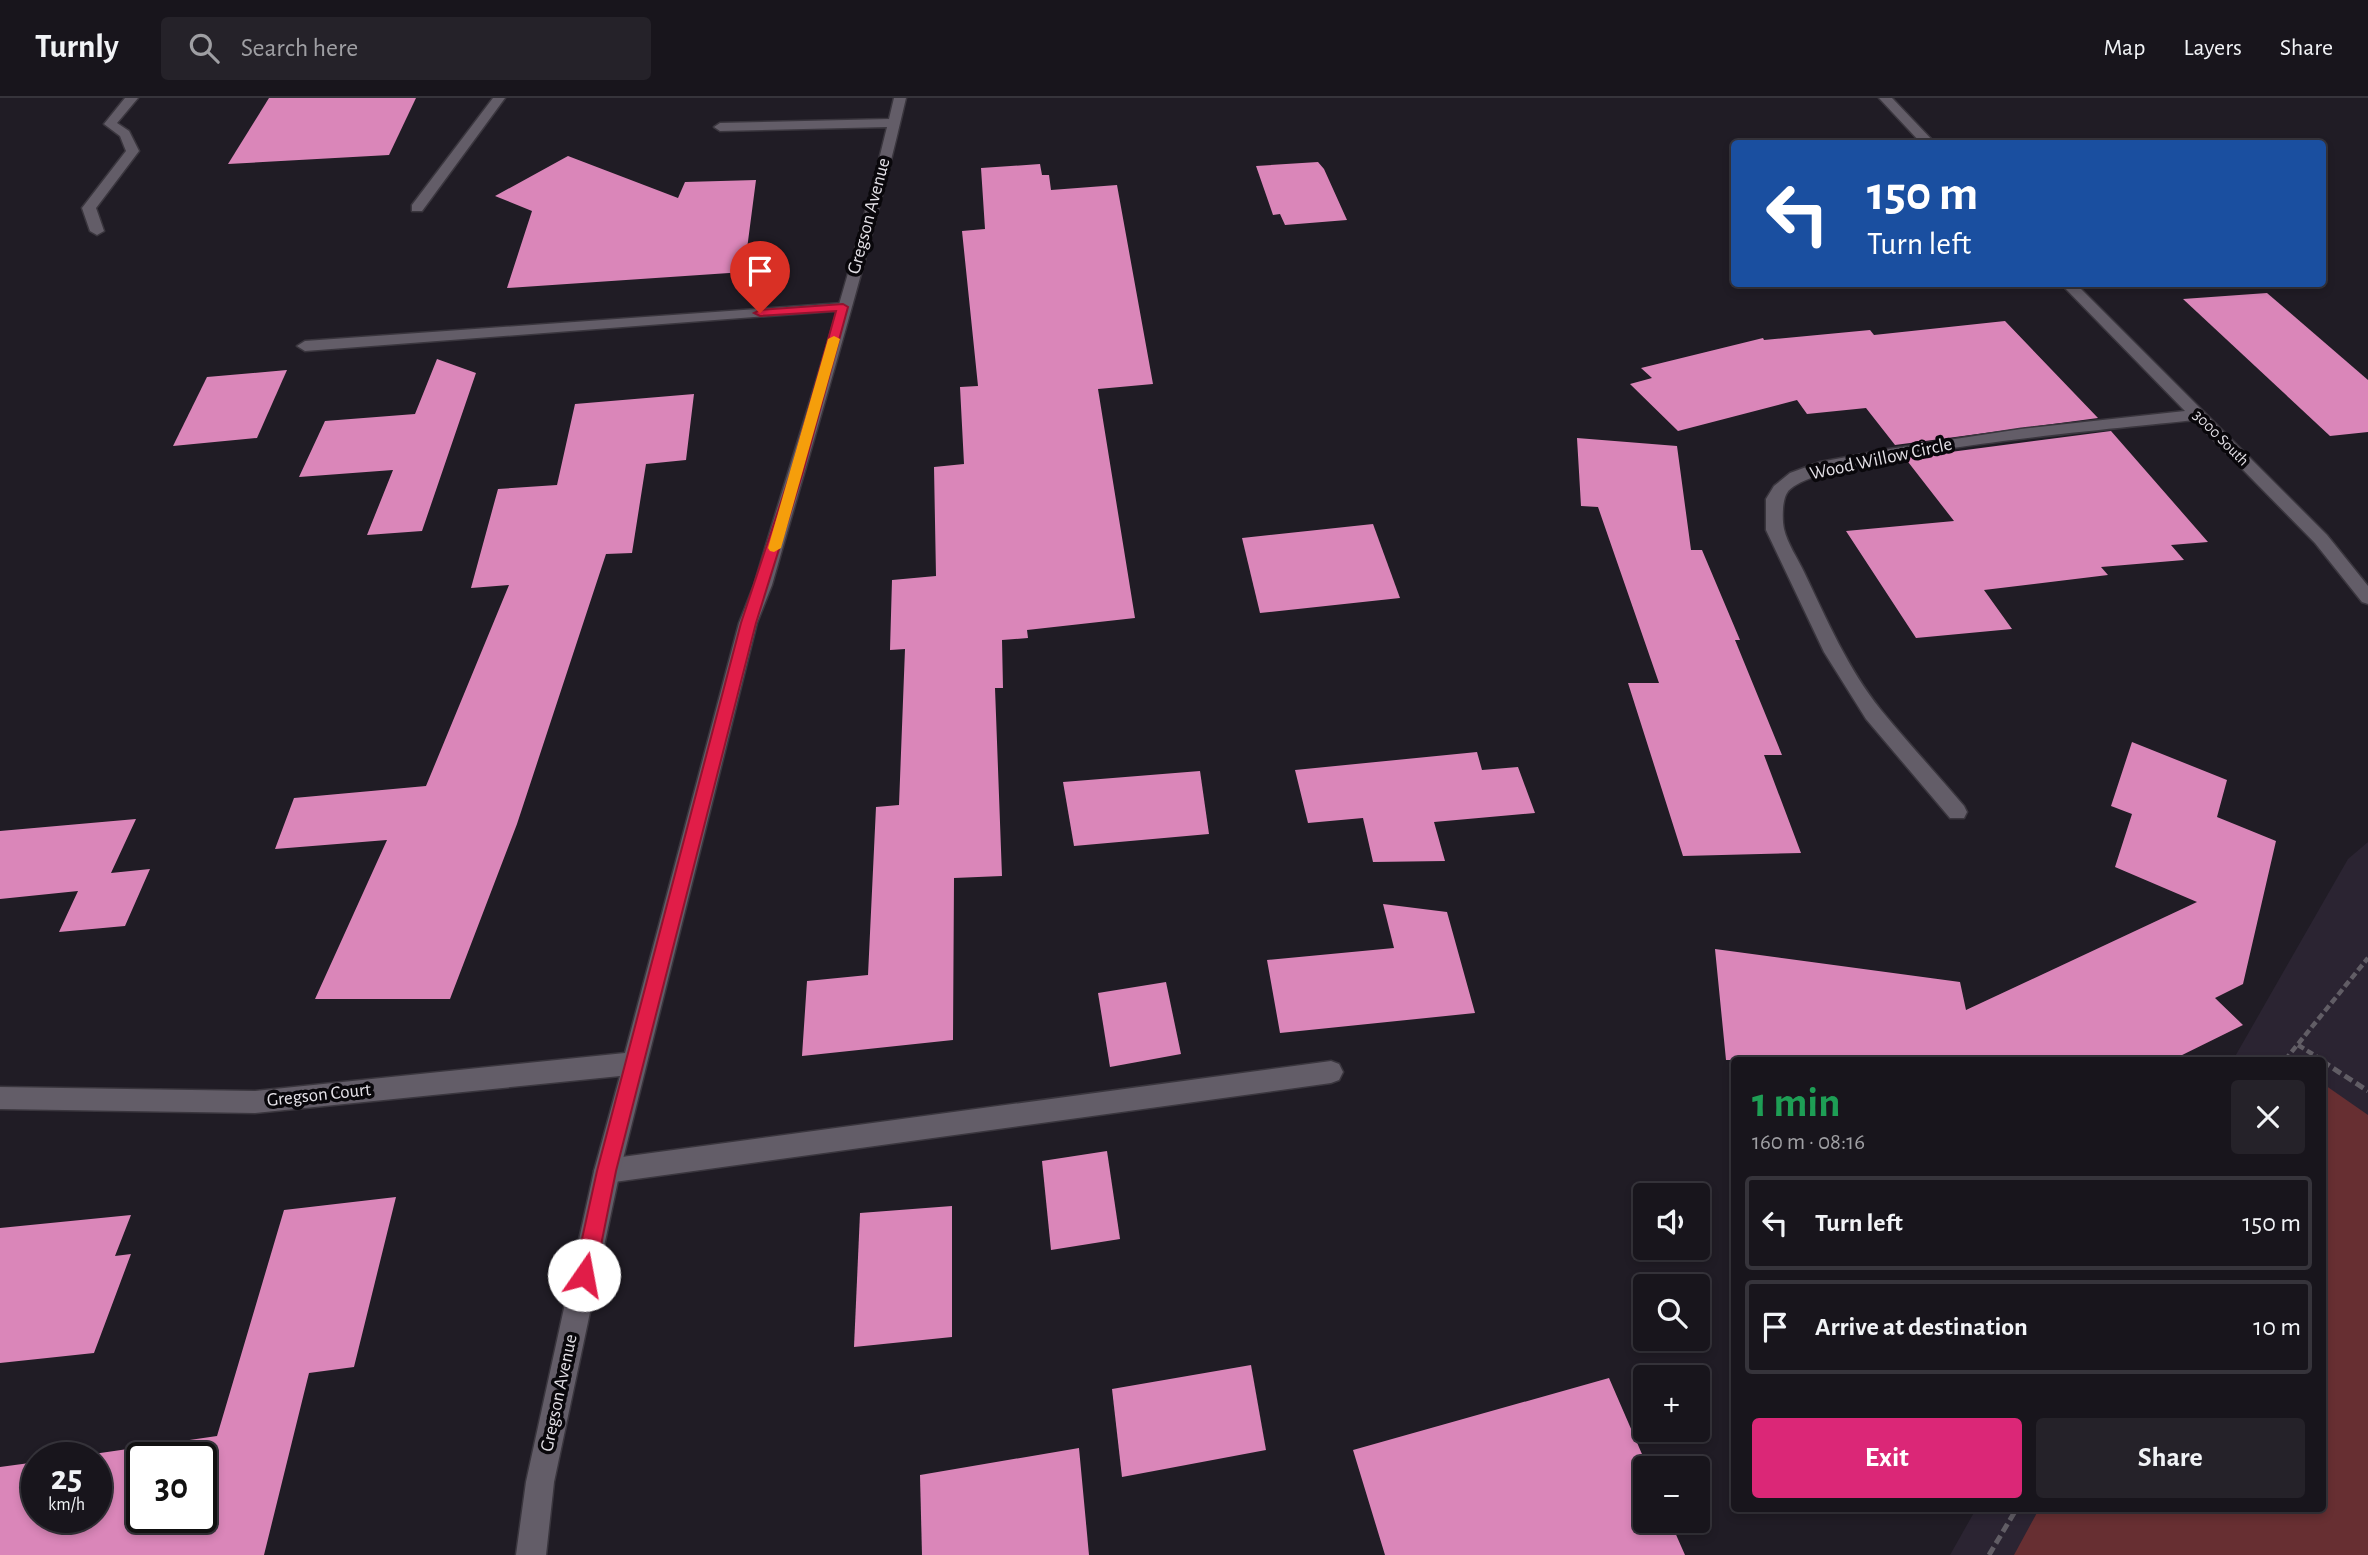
<!DOCTYPE html>
<meta charset="utf-8">
<style>
:root{--surface:#18151c;--page:#252229;--text:#f1f3f6;--muted:#9f9fa3;--line:#36343b;--accent:#db2777}
body{margin:0;font-family:"Alegreya Sans",sans-serif;background:var(--page);color:var(--text);height:100vh;display:flex;flex-direction:column;font-size:26px;white-space:nowrap}
*{box-sizing:border-box;margin:0}
p{font-size:23px;color:var(--muted)}
.icon{flex:none;width:38px;height:38px;fill:none;stroke:currentColor;stroke-width:2;stroke-linecap:round;stroke-linejoin:round}
.map{position:relative;flex:1;overflow:hidden}
.details{position:absolute;left:1731px;top:959px;width:595px;height:455px;display:flex;flex-direction:column;background:var(--surface);border-radius:7px;box-shadow:0 4px 10px #0003,0 0 0 2px var(--line)}
.details>*{flex:none}
.hud{position:absolute;left:1731px;top:42px;width:595px;height:147px;border-radius:7px;box-shadow:0 4px 10px #0003,0 0 0 2px var(--line);background:#1a4fa0;color:#fff;overflow:hidden}
.controls{position:absolute;left:1633px;top:1085px;display:grid;gap:14px}
.controls a{display:grid;place-items:center;width:77px;height:77px;border-radius:7px;background:var(--surface);box-shadow:0 4px 10px #0003,0 0 0 2px var(--line);font-size:35px}
.speed{position:absolute;left:21px;top:1344px;display:flex;gap:14px;font-size:35px;font-weight:700;text-align:center}
.speed>*{display:grid;place-content:center;width:91px;height:91px;border-radius:50%;background:var(--surface);box-shadow:0 4px 10px #0003,0 0 0 2px var(--line);line-height:1}
.speed small{font-size:18px;font-weight:400}
.speed .limit{border:4px solid #111;border-radius:10px;background:#fff;color:#111}
.pin{position:absolute;display:grid;place-items:center;width:60px;height:60px;color:#fff;margin:-72px -30px;border-radius:50% 50% 50% 0;rotate:-45deg;box-shadow:0 0 7px #0007}
.pin .icon{rotate:45deg}
.me{position:absolute;width:77px;margin:-38px;rotate:12deg;stroke-linejoin:round;filter:drop-shadow(0 0 5px #0008)}
.turn{display:flex;align-items:center;gap:24px;height:147px;padding:0 21px;font-size:32px}
.turn .icon{width:91px;height:91px;stroke-width:2.5}
.turn b{display:block;font-size:49px;line-height:60px}
.round{display:grid;place-items:center;flex:none;width:74px;height:74px;border-radius:7px;background:var(--page)}
.overview{display:flex;align-items:center;justify-content:space-between;height:119px;padding:0 21px}
h1{font-size:42px;font-weight:700;line-height:52px;color:#1e9e55}
.button{display:flex;gap:14px;margin-top:auto;padding:14px 21px}
.button a{flex:1;height:80px;border-radius:7px;background:var(--accent);color:#fff;font-size:28px;font-weight:700;line-height:80px;text-align:center}
.button a+a{background:var(--page);color:var(--text)}
ul{padding:0;list-style:none}
li{display:flex;align-items:center;gap:21px;height:94px;margin:0 14px 10px;padding:0 7px;border:4px solid var(--line);border-radius:7px}
li div{flex:1}
li b{display:block;font-size:26px}
li em{font-style:normal}
header{display:flex;align-items:center;gap:42px;box-sizing:border-box;height:98px;padding:0 35px;background:var(--surface);border-bottom:2px solid var(--line)}
header strong{font-size:33px}
nav{display:flex;gap:38px;margin-inline-start:auto;font-size:24px}
.search{width:490px;height:63px;background:var(--page);display:flex;align-items:center;gap:18px;box-sizing:border-box;padding:0 24px;border-radius:7px;color:var(--muted);font-size:26px}
.map>svg:first-child{display:block}
</style>
<header>
<strong>Turnly</strong>
<div class="search"><svg class="icon" aria-label="search" viewBox="0 0 24 24"><circle cx="10" cy="10" r="6"/><path d="M15 15l6 6"/></svg>Search here</div>
<nav><a>Map</a><a>Layers</a><a>Share</a></nav>
</header>
<div class="map">
<svg width="2368" height="1457" viewBox="0 0 2368 1457">
<rect width="100%" height="100%" fill="#201c25"/>
<path fill="#2b2432" d="M2368,744V1457H1950L1976,1411L2322,1410V962H2233L2348,761Z"/>
<path fill="#672f32" d="M2322,985L2368,1017V1457H2014L2039,1411L2322,1410Z"/>
<g fill="#da86b9" fill-rule="evenodd">
<path d="M269,0H416L389,57L228,66Z"/>
<path d="M568,58L678,100L685,84L756,82L744,174L507,190L532,113L495,98Z"/>
<path d="M1318,64L1324,71L1347,122L1285,127L1280,116L1273,117L1256,68Z"/>
<path d="M1040,66L1042,77H1049L1051,92L1117,87L1153,286L1098,291L1135,520L1027,532L1028,540L1002,542L1003,590H995L1002,778L954,780L953,942L802,958L807,883L868,877L876,709L899,707L905,551L890,552L892,482L936,478L934,369L964,366L960,289L978,288L962,133L985,131L981,70Z"/>
<path d="M2267,195L2368,282V334L2330,338L2183,201Z"/>
<path d="M2005,223L2098,320L1895,347L1866,310L1807,316L1797,302L1678,333L1630,286L1652,280L1641,270L1763,240L1764,242L1870,232L1874,237Z"/>
<path d="M437,261L476,275L422,433L367,437L393,372L299,379L325,323L415,316Z"/>
<path d="M287,272L257,340L173,348L207,279Z"/>
<path d="M694,296L686,362L646,366L632,455L606,456L517,726L450,901H315L387,742L275,751L294,700L426,688L509,487L471,490L498,391L557,387L575,306Z"/>
<path d="M2111,333L2208,444L2171,447L2184,462L2101,469L2108,477L1984,492L2012,531L1916,540L1846,433L1954,423L1905,360Z"/>
<path d="M1577,340L1677,348L1691,452H1702L1740,542H1735L1782,657H1764L1801,755L1683,758L1628,585H1659L1598,409L1581,408Z"/>
<path d="M1373,426L1400,500L1260,515L1242,440Z"/>
<path d="M2132,644L2227,682L2217,719L2276,743L2243,886L2215,900L2243,927L2172,962H1726L1715,851L1960,884L1966,912L2197,804L2115,769L2132,716L2111,708Z"/>
<path d="M1477,654L1482,672L1518,669L1535,715L1434,724L1445,763L1373,764L1363,720L1308,725L1295,672Z"/>
<path d="M1200,673L1209,736L1074,748L1063,684Z"/>
<path d="M136,721L111,775L150,771L125,828L59,834L78,793L0,801V733Z"/>
<path d="M1383,806L1447,814L1475,915L1280,935L1267,862L1394,850Z"/>
<path d="M1166,884L1181,956L1110,969L1098,895Z"/>
<path d="M1107,1053L1120,1141L1051,1152L1042,1063Z"/>
<path d="M396,1099L354,1269L309,1275L264,1457H0V1369L37,1364V1419H96V1360H66L217,1338L284,1112ZM142,1360H201V1419H142Z"/>
<path d="M952,1108V1239L854,1249L860,1115Z"/>
<path d="M131,1117L115,1158L131,1156L94,1255L0,1265V1130Z"/>
<path d="M1251,1267L1266,1352L1122,1379L1112,1291Z"/>
<path d="M1609,1280L1648,1370H1645V1423H1670L1685,1457H1385L1353,1352Z"/>
<path d="M1079,1350L1089,1457H922L920,1377Z"/>
</g>
<g fill="none" stroke-linecap="round" stroke-linejoin="round">
<defs>
<g id="lane">
<path d="M125,0H138L117,25L129,33L139,53L96,110L104,133L97,137L90,133L82,110L126,53L120,38L104,26Z"/>
<path d="M493,0H505L422,113H412V107Z"/>
<path d="M843,205L850,209L848,212L305,253L297,248L305,243Z"/>
<path d="M1331,963L1339,966L1343,974L1339,982L1331,985L607,1085L598,1082L594,1073L598,1064L607,1061Z"/>
</g>
<g id="street">
<path d="M894,0H906C868,164 818,325 772,487L757,525L620,1073L554,1384L546,1457H516L526,1384L594,1073L620,978L255,1015L0,1011V989L255,993L625,955L739,525L754,487C799,335 850,183 887,29L720,33L714,29L720,25L889,21Z"/>
<path d="M1879,0H1892L1936,46H1922Z"/>
<path d="M2061,186H2076L2327,437L2368,488V506L2362,504L2315,445L2194,322C2135,329 1810,356 1787,395C1782,403 1782,422 1784,431C1787,445 1798,461 1804,474C1827,522 1848,571 1881,612C1908,645 1937,676 1964,708L1967,714L1964,720H1950L1866,621L1824,554L1766,432V401L1774,388L1790,375L1820,364L1889,351L2021,331L2185,313Z"/>
</g>
</defs>
<use href="#lane" stroke="#3a363e" stroke-width="3"/>
<use href="#street" stroke="#3a363e" stroke-width="3"/>
<g stroke="#615d65" stroke-width="4.5" stroke-dasharray="7 3.5" stroke-linecap="butt">
<path d="M2298,947L2322,962"/>
<path d="M2285,962L2368,860"/>
</g>
<g stroke="#615d65" stroke-width="5" stroke-dasharray="9 4.5" stroke-linecap="butt">
<path d="M2322,963L2368,993"/>
<path d="M1989,1457L2017,1410"/>
</g>
<use href="#lane" fill="#635d68" fill-rule="evenodd"/>
<use href="#street" fill="#635d68" fill-rule="evenodd"/>
</g>
<path fill="#e11d48" stroke="#92132f" stroke-width="2" d="M843,206L848,209L803,374L756,525L616,1073L595,1177L592,1184L584,1187L577,1184L574,1177L597,1073L741,525L791,374L836,213L760,218L754,215L760,212Z"/>
<path fill="#f59e0b" d="M834,238L840,241L781,450L774,454L770,453L768,450L828,241Z"/>
<g text-anchor="middle" dominant-baseline="central" stroke-width="7" stroke-linejoin="round" paint-order="stroke">
<g font-size="16" fill="#e4e1e7" stroke="#09070b">
<text transform="translate(2221 340) rotate(45)">3000 South</text>
</g>
<g font-size="19" fill="#e4e1e7" stroke="#09070b">
<text transform="translate(869 118) rotate(-75)">Gregson Avenue</text>
<text transform="translate(1881 361) rotate(-12)">Wood Willow Circle</text>
<text transform="translate(319 997) rotate(-6)">Gregson Court</text>
<text transform="translate(559 1295) rotate(-78)">Gregson Avenue</text>
</g>
</g>
</svg>
<div class="controls">
<a><svg class="icon" aria-label="sound" viewBox="0 0 24 24"><path d="M4 9h4l5-4v14l-5-4H4zM17 9q2 3 0 6"/></svg></a>
<a><svg class="icon" aria-label="search" viewBox="0 0 24 24"><circle cx="10" cy="10" r="6"/><path d="M15 15l6 6"/></svg></a>
<a>+</a>
<a>−</a>
</div>
<div class="speed"><div>25<small>km/h</small></div><div class="limit">30</div></div>
<div class="pin" style="left:760px;top:215px;background:#d93025"><svg class="icon" aria-label="arrive" viewBox="0 0 24 24"><path d="M6 21V4h12l-3 4 3 4H6"/></svg></div>
<svg class="me" style="left:584px;top:1177px" viewBox="-20 -20 40 40"><circle r="19" fill="#fff"/><path d="M0-13L10 11 0 6-10 11z" fill="#e11d48"/></svg>
<div class="hud">
<div class="turn"><svg class="icon" aria-label="left" viewBox="0 0 24 24"><path d="M17 20v-9H6M10 6l-5 5 5 5"/></svg><div><b>150 m</b>Turn left</div></div>
</div>
<section class="details">
<div class="overview"><div><h1>1 min</h1><p>160 m · 08:16</p></div><a class="round"><svg class="icon" aria-label="close" viewBox="0 0 24 24"><path d="M6 6l12 12M18 6L6 18"/></svg></a></div>
<ul>
<li><svg class="icon" aria-label="left" viewBox="0 0 24 24"><path d="M17 20v-9H6M10 6l-5 5 5 5"/></svg><div><b>Turn left</b></div><em>150 m</em></li>
<li><svg class="icon" aria-label="arrive" viewBox="0 0 24 24"><path d="M6 21V4h12l-3 4 3 4H6"/></svg><div><b>Arrive at destination</b></div><em>10 m</em></li>
</ul>
<div class="button"><a>Exit</a><a>Share</a></div>
</section>
</div>
